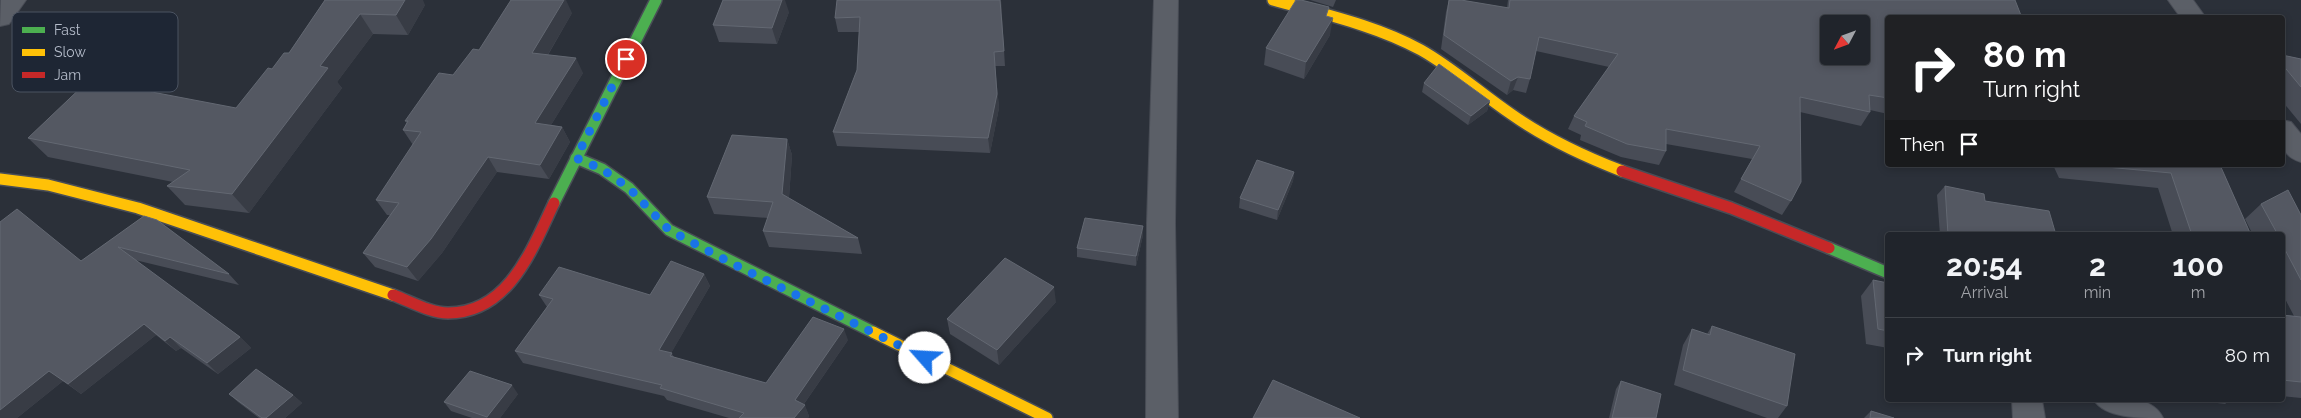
<!DOCTYPE html>
<style>
:root{--surface:#20242b;--page:#2d3037;--text:#f1f3f6;--muted:#a2a4a9;--line:#3d4147}
body{margin:0;font-family:Raleway,sans-serif;background:var(--page);color:var(--text);height:100vh;display:flex;flex-direction:column;font-size:19px;white-space:nowrap}
*{box-sizing:border-box;margin:0}
p{font-size:16px;color:var(--muted)}
.icon{flex:none;width:28px;height:28px;fill:none;stroke:currentColor;stroke-width:2;stroke-linecap:round;stroke-linejoin:round}
.map{position:relative;flex:1;overflow:hidden}
.side{position:absolute;left:1885px;top:232px;width:400px;height:170px;display:flex;flex-direction:column;background:var(--surface);border-radius:5px;box-shadow:0 2px 8px #0003,0 0 0 1px var(--line)}
.side>*{flex:none}
.guide{position:absolute;left:1885px;top:15px;width:400px;height:152px;border-radius:5px;box-shadow:0 2px 8px #0003,0 0 0 1px var(--line);background:#202124;color:#fff;overflow:hidden}
.needle{width:32px;rotate:229deg}
.buttons{position:absolute;left:1820px;top:15px;display:grid;gap:10px}
.buttons a{display:grid;place-items:center;width:50px;height:50px;border-radius:5px;background:var(--surface);box-shadow:0 2px 8px #0003,0 0 0 1px var(--line);font-size:25px}
.pin{position:absolute;display:grid;place-items:center;width:42px;height:42px;color:#fff;margin:-21px;border:2px solid #fff;border-radius:50%;box-shadow:0 1px 5px #0007}
.me{position:absolute;width:55px;margin:-28px;rotate:296deg;stroke-linejoin:round;filter:drop-shadow(0 0 4px #0008)}
.turn{display:flex;align-items:center;gap:18px;height:105px;padding:0 15px;font-size:22px}
.turn .icon{width:65px;height:65px;stroke-width:2.5}
.turn b{display:block;font-size:35px;line-height:42px}
.then{display:flex;align-items:center;height:48px;padding:0 15px;background:#0003;gap:10px;font-size:19px}
.eta{display:flex;justify-content:space-evenly;align-items:center;height:85px;text-align:center}
.eta b{font-size:30px;font-weight:700;line-height:35px}
ul{padding:0;list-style:none}
li{display:flex;align-items:center;gap:15px;height:75px;padding:0 15px;border-top:1px solid var(--line)}
li div{flex:1}
li b{display:block;font-size:19px}
li em{font-style:normal}
.map>svg:first-child{display:block}
</style>
<div class="map">
<svg width="2301" height="418" viewBox="0 0 2301 418">
<rect width="100%" height="100%" fill="#2b3039"/>
<g fill="none" stroke-linecap="round" stroke-linejoin="round">
<defs>
<g id="street">
<path d="M1,0H26L9,24L0,26Z"/>
<path d="M1154,0H1178L1175,223L1178,418H1146L1147,223Z"/>
<path d="M2168,0H2193L2206,18H2181Z"/>
<path d="M2282,120L2291,122L2301,134V162C2278,155 2282,139 2282,120Z"/>
<path d="M2012,400H2042L2045,418H2013Z"/>
<path d="M2094,400C2117,400 2151,393 2163,418C2139,418 2105,418 2094,400Z"/>
</g>
<g id="fast">
<path d="M576,158L602,169L629,188L669,230L873,332"/>
<path d="M554,203L656,0"/>
<path d="M1829,248L1888,273"/>
</g>
<g id="slow">
<path d="M1273,0C1323,14 1375,25 1421,50C1453,68 1480,93 1511,114C1545,138 1583,156 1622,171"/>
<path d="M0,179L48,185L138,208L393,295"/>
<path d="M873,332L1047,418"/>
</g>
<g id="jam">
<path d="M1622,171L1731,208L1829,248"/>
<path d="M393,295C410,301 430,313 448,313C509,313 532,249 554,203"/>
</g>
</defs>
<use href="#street" stroke="#494d56" stroke-width="2"/>
<use href="#fast" stroke="#494d56" stroke-width="14"/>
<use href="#slow" stroke="#494d56" stroke-width="14"/>
<use href="#jam" stroke="#494d56" stroke-width="14"/>
<use href="#street" fill="#5b5f67" fill-rule="evenodd"/>
<use href="#fast" stroke="#4caf50" stroke-width="11"/>
<use href="#slow" stroke="#ffc107" stroke-width="11"/>
<use href="#jam" stroke="#c62828" stroke-width="11"/>
</g>
<g fill="#484c56">
<path d="M325,0L425,5L408,35L373,34L337,82L342,88L249,213L185,205L167,186L173,182L48,157L28,138L236,108L272,69L289,53Z"/>
<path d="M1001,0L1005,66H995L999,108L990,153L837,146L833,132L857,70L859,32H838L835,18Z"/>
<path d="M1310,0H1336L1333,7Z"/>
<path d="M1449,0L1507,8L1508,0H2015L1888,18V114L1870,110V112L1861,126L1800,112L1791,201L1782,215L1734,192L1752,159L1666,144V151L1659,165L1621,157L1580,140L1581,135L1568,129L1574,116L1609,67L1536,51L1530,79L1526,93L1513,90L1507,95L1441,49L1446,12Z"/>
<path d="M789,12L777,44L719,42L713,25Z"/>
<path d="M572,13L548,55L583,73L551,125L562,127L570,142L549,179L497,172L442,253L418,281L375,267L363,253L390,215H387L376,200L413,145L403,130L407,123L405,121L479,50Z"/>
<path d="M1328,17L1330,35L1304,79L1264,65L1266,48Z"/>
<path d="M2282,55L2301,59V124L2282,101Z"/>
<path d="M1424,83L1490,101L1487,111L1468,125L1422,92Z"/>
<path d="M787,139L792,155L789,198L858,238L862,254L769,247L763,231L768,218L714,214L707,197Z"/>
<path d="M2053,165H2220L2251,235H2173L2158,188L2059,178Z"/>
<path d="M1294,172L1293,181L1277,220L1239,208L1240,198Z"/>
<path d="M1945,186L1985,201L2056,235H1940L1937,195Z"/>
<path d="M2261,204L2301,215V398L2282,396V315L2294,316L2282,293V235H2253L2245,219Z"/>
<path d="M144,216L229,274L239,285L135,260L240,337L251,348L218,374L181,348L176,351L156,335L81,394L63,381L17,418L81,261Z"/>
<path d="M1143,235L1136,266L1077,257V248Z"/>
<path d="M704,274L710,286L671,353L675,358L766,383L848,340L804,404L809,416L808,418H729L667,400L664,396L523,363L515,351L547,307L539,295H650Z"/>
<path d="M1873,280L1888,283V348L1866,344L1861,296Z"/>
<path d="M1056,302L999,365L950,334L947,319Z"/>
<path d="M1712,326L1787,406L1778,418H1767L1674,385L1683,345L1692,329L1707,334Z"/>
<path d="M1621,381L1656,418H1609L1616,389Z"/>
<path d="M229,394L293,395L302,403L285,418H259L238,402Z"/>
<path d="M518,394L500,418H472L451,411L444,402Z"/>
<path d="M2194,400H2230L2225,404Z"/>
<path d="M1871,411L1894,418H1864Z"/>
</g>
<g fill="#383c45">
<path d="M405,0H423L425,5L408,35L396,15Z"/>
<path d="M564,0H566L572,13L540,68L532,53Z"/>
<path d="M782,0H785L789,12L777,44L772,28Z"/>
<path d="M1000,0H1001L1005,66L1004,51Z"/>
<path d="M360,14L373,34L337,82L342,88L249,213L232,194L320,66Z"/>
<path d="M1333,18L1330,35L1304,79L1306,62Z"/>
<path d="M994,52L999,108L990,153L988,138Z"/>
<path d="M576,58L583,73L543,138L535,123Z"/>
<path d="M1518,77L1513,90L1507,95L1511,81Z"/>
<path d="M1490,101L1487,111L1468,125L1471,116Z"/>
<path d="M562,127L570,142L549,179L540,165Z"/>
<path d="M787,139L792,155L788,211L782,194Z"/>
<path d="M488,157L497,172L442,253L418,281L407,267Z"/>
<path d="M1294,172L1293,181L1277,220L1278,210Z"/>
<path d="M1143,226V235L1136,266V256Z"/>
<path d="M704,274L710,286L666,362L659,350Z"/>
<path d="M1054,287L1056,302L999,365L997,350Z"/>
<path d="M144,324L156,335L81,394L68,384Z"/>
<path d="M844,329L848,340L799,411L795,400Z"/>
<path d="M170,337L181,348L176,351L165,341Z"/>
<path d="M240,337L251,348L218,374L207,363Z"/>
<path d="M49,371L63,381L17,418H0V410Z"/>
<path d="M512,385L518,394L500,418H488L487,417Z"/>
<path d="M293,395L302,403L285,418H266Z"/>
<path d="M805,405L809,416L808,418H794Z"/>
</g>
<g fill="#545862" stroke="#636872" fill-rule="evenodd">
<path d="M325,0H405L396,15L360,14L320,66L328,68L232,194L167,186L190,170L28,138L89,80L236,108L268,68L272,69L284,53H289Z"/>
<path d="M511,0H564L532,53L576,58L535,123L562,127L540,165L488,157L431,239L407,267L363,253L399,203L376,200L421,132L403,130L408,121H405L439,73L453,75L473,49L479,50Z"/>
<path d="M723,0H782L772,28L713,25Z"/>
<path d="M837,0H1000L1004,51L994,52L997,94L988,138L833,132L857,70L860,17L835,18Z"/>
<path d="M1296,0H1301L1329,7L1326,16L1333,18L1306,62L1266,48Z"/>
<path d="M1449,0H1461L1509,8L1510,0H2015L2022,18H1888V98L1869,95L1870,112L1800,97L1801,182L1791,201L1741,179L1760,146L1666,129V151L1627,144L1585,126L1587,122L1574,116L1618,54L1539,37L1530,79L1518,77L1511,81L1444,35ZM1829,24H1861V56H1829Z"/>
<path d="M2282,55L2301,59V87L2282,64Z"/>
<path d="M1439,64L1490,101L1471,116L1424,83Z"/>
<path d="M732,135L787,139L782,194L858,238L763,231L773,202L707,197Z"/>
<path d="M1257,160L1294,172L1278,210L1240,198Z"/>
<path d="M2085,165H2220L2251,235H2192L2171,173Z"/>
<path d="M1945,186L1984,194L1985,201L2049,211L2056,235H1948Z"/>
<path d="M2288,190L2301,215V280L2282,244V235H2278L2261,204Z"/>
<path d="M17,209L81,261L144,216L157,220L229,274L118,247L240,337L207,363L170,337L165,341L144,324L68,384L49,371L0,410V222Z"/>
<path d="M1085,218L1143,226L1136,256L1077,248Z"/>
<path d="M1005,258L1054,287L997,350L947,319Z"/>
<path d="M671,261L704,274L659,350L672,353L670,356L766,383L813,317L844,329L795,400L805,405L794,418H739L744,413L660,388L662,385L515,351L553,299L539,295L559,267L650,295Z"/>
<path d="M1873,280L1888,283V331L1878,329Z"/>
<path d="M2282,315L2301,317V382L2282,380Z"/>
<path d="M1712,326L1795,354L1787,406L1683,370L1692,329L1710,335Z"/>
<path d="M256,369L293,395L266,418H262L229,394Z"/>
<path d="M470,371L512,385L487,417L444,402Z"/>
<path d="M1273,380L1360,418H1253Z"/>
<path d="M1621,381L1661,394L1656,418H1612Z"/>
<path d="M1871,411L1894,418H1870Z"/>
</g>
<g fill="none" stroke-linecap="round" stroke-linejoin="round">
<path stroke="#1a73e8" stroke-width="9" stroke-dasharray="0 16.2" d="M626,59L576,158L602,169L629,188L669,230L733,264L925,358"/>
</g>
<rect x="12" y="12" width="166" height="80" rx="8" fill="#1e2634" stroke="#4b5361" stroke-width="1"/>
<rect x="22" y="27" width="23" height="6" fill="#4caf50"/>
<rect x="22" y="49" width="23" height="7" fill="#ffc107"/>
<rect x="22" y="72" width="23" height="6" fill="#c62828"/>
<g font-size="14" fill="#b5bcca">
<text x="54" y="35">Fast</text>
<text x="54" y="57">Slow</text>
<text x="54" y="80">Jam</text>
</g>
</svg>
<div class="buttons">
<a><svg class="needle" viewBox="-14 -14 28 28"><path d="M0-13l5 13h-10z" fill="#e53935"/><path d="M0 13l5-13h-10z" fill="#a2a4a9"/></svg></a>
</div>
<div class="pin" style="left:626px;top:59px;background:#d93025"><svg class="icon" aria-label="arrive" viewBox="0 0 24 24"><path d="M6 21V4h12l-3 4 3 4H6"/></svg></div>
<svg class="me" style="left:925px;top:358px" viewBox="-20 -20 40 40"><circle r="19" fill="#fff"/><path d="M0-13L10 11 0 6-10 11z" fill="#1a73e8"/></svg>
<div class="guide">
<div class="turn"><svg class="icon" aria-label="right" viewBox="0 0 24 24"><path d="M7 20v-9h11M14 6l5 5-5 5"/></svg><div><b>80 m</b>Turn right</div></div>
<div class="then">Then<svg class="icon" aria-label="arrive" viewBox="0 0 24 24"><path d="M6 21V4h12l-3 4 3 4H6"/></svg></div>
</div>
<section class="side">
<div class="eta">
<div><b>20:54</b><p>Arrival</p></div>
<div><b>2</b><p>min</p></div>
<div><b>100</b><p>m</p></div>
</div>
<ul>
<li><svg class="icon" aria-label="right" viewBox="0 0 24 24"><path d="M7 20v-9h11M14 6l5 5-5 5"/></svg><div><b>Turn right</b></div><em>80 m</em></li>
</ul>
</section>
</div>
